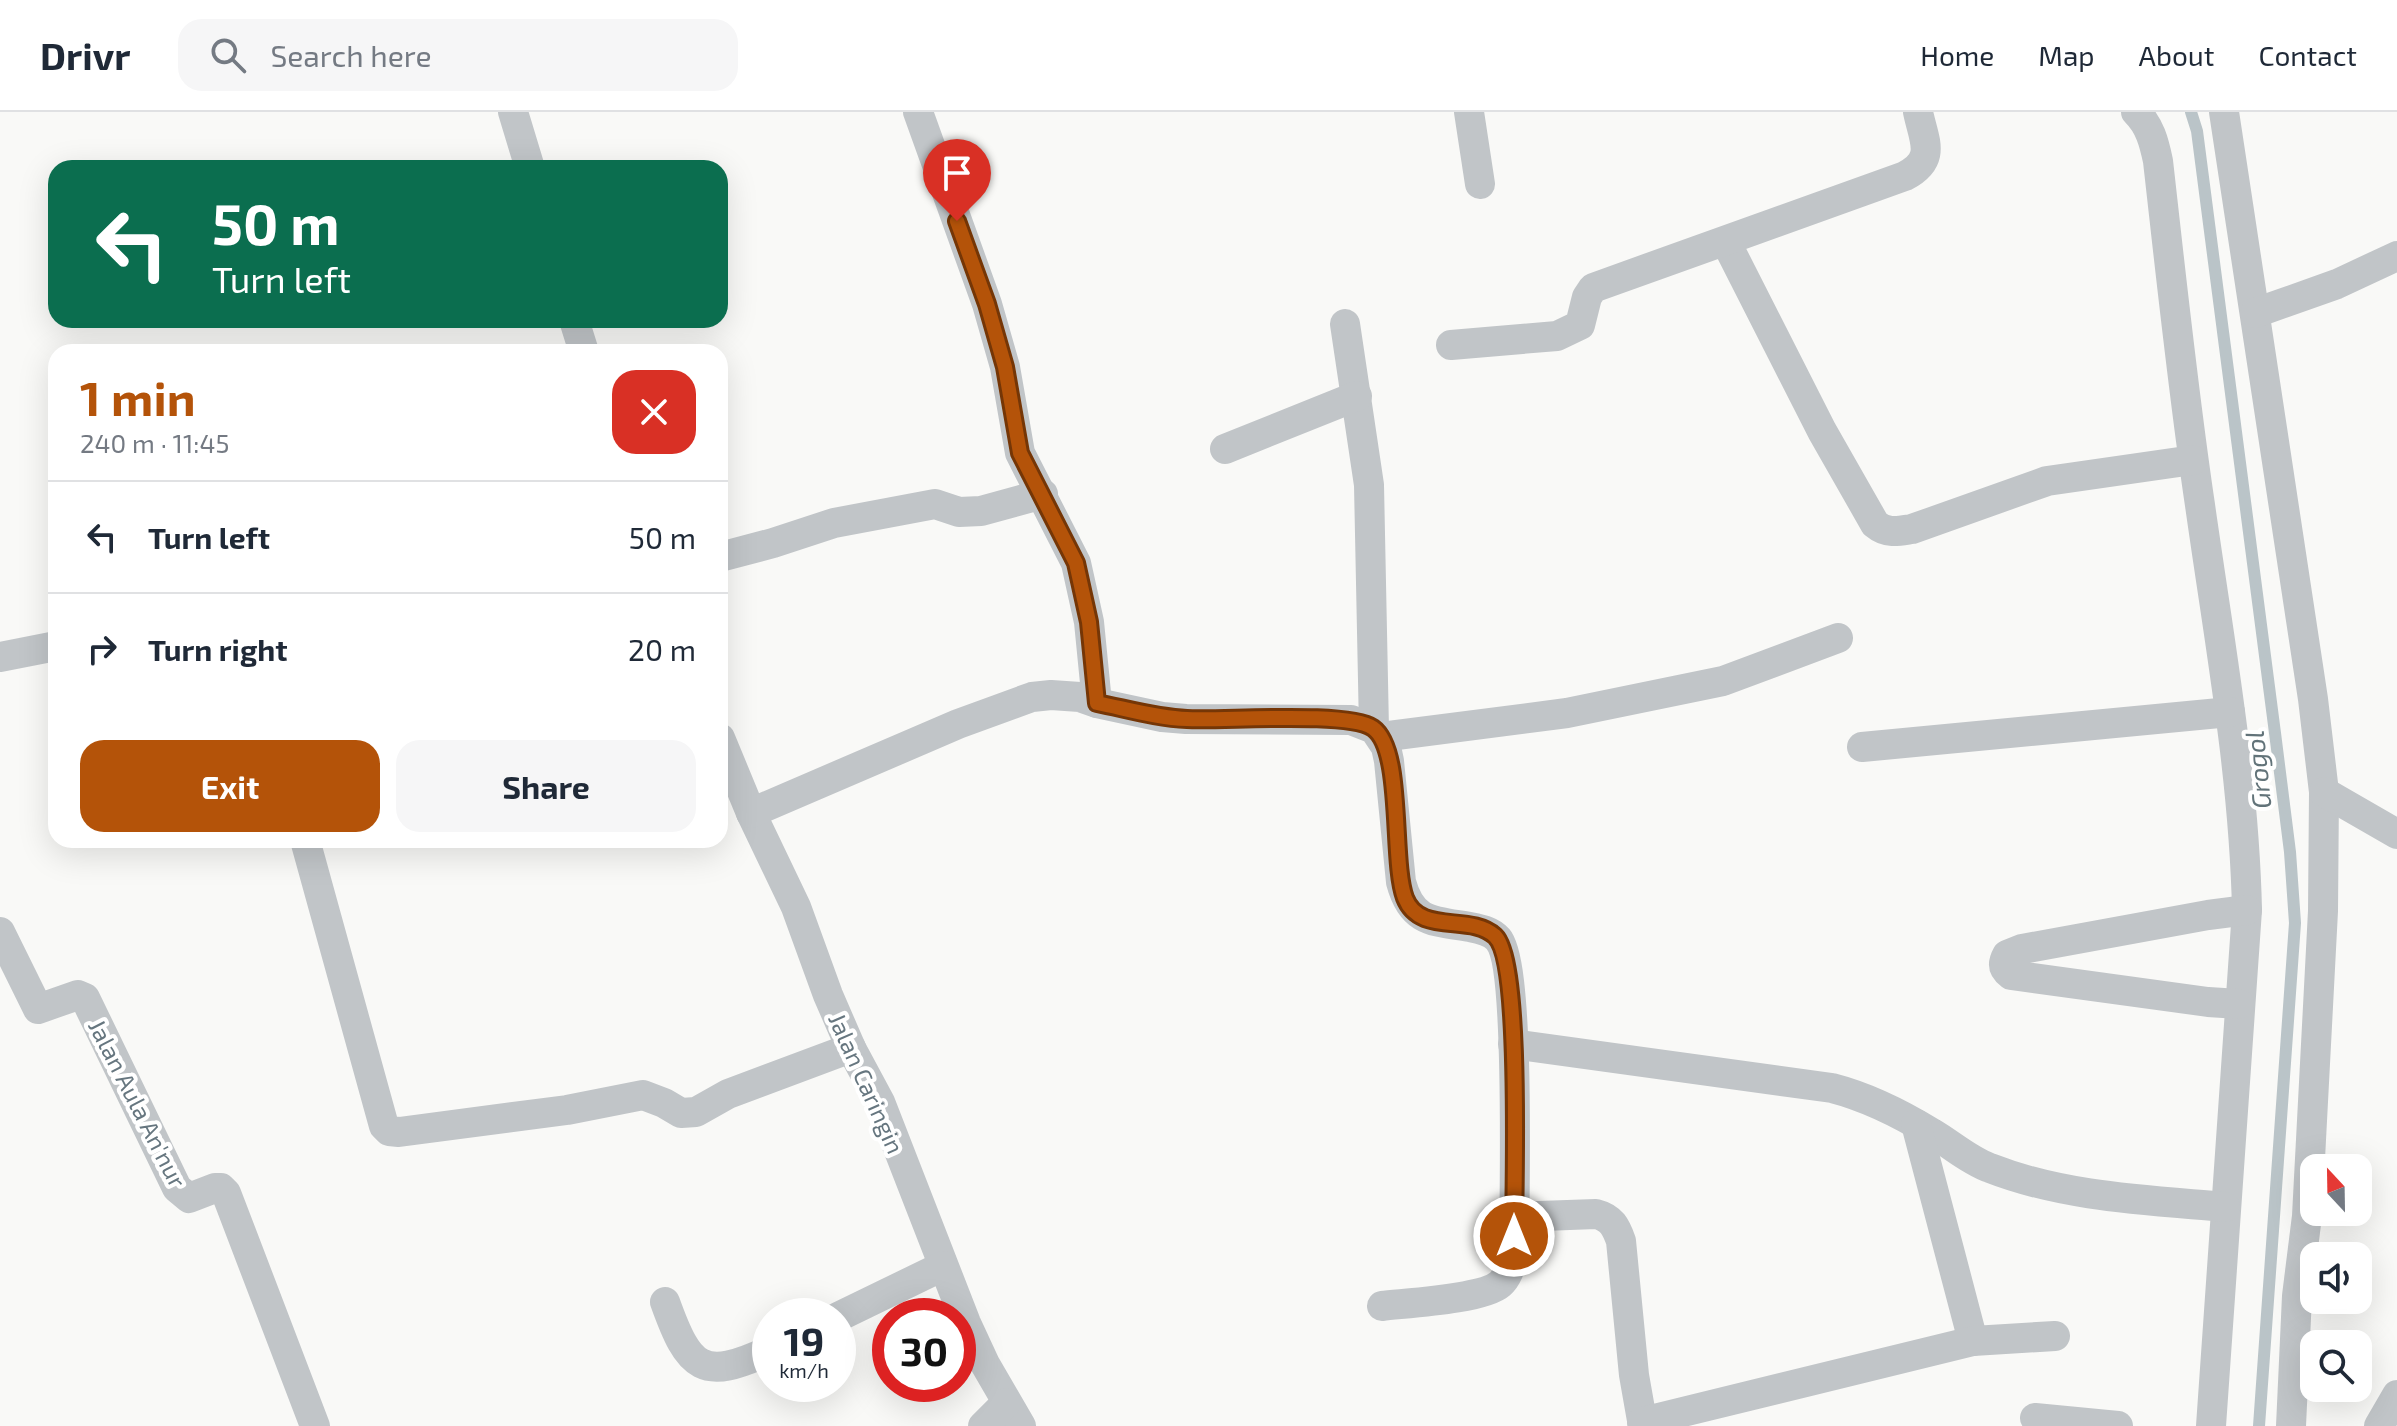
<!DOCTYPE html>
<meta charset="utf-8">
<style>
:root{--surface:#fff;--page:#f6f6f7;--text:#1f2937;--muted:#747a83;--line:#e0e1e3;--accent:#b45309}
body{margin:0;font-family:"Exo 2",sans-serif;background:var(--page);color:var(--text);height:100vh;display:flex;flex-direction:column;font-size:30px;white-space:nowrap}
*{box-sizing:border-box;margin:0}
p{font-size:26px;color:var(--muted)}
.icon{flex:none;width:44px;height:44px;fill:none;stroke:currentColor;stroke-width:2;stroke-linecap:round;stroke-linejoin:round}
.map{position:relative;flex:1;overflow:hidden}
.panel{position:absolute;left:48px;top:232px;width:680px;height:504px;display:flex;flex-direction:column;background:var(--surface);border-radius:24px;box-shadow:0 8px 32px #0002}
.panel>*{flex:none}
.hud{position:absolute;left:48px;top:48px;width:680px;height:168px;border-radius:24px;box-shadow:0 8px 32px #0002;background:#0b6e4f;color:#fff;overflow:hidden}
.needle{width:52px;rotate:338deg}
.controls{position:absolute;left:2300px;top:1042px;display:grid;gap:16px}
.controls a{display:grid;place-items:center;width:72px;height:72px;border-radius:16px;background:var(--surface);box-shadow:0 8px 32px #0002;font-size:40px}
.speed{position:absolute;left:752px;top:1186px;display:flex;gap:16px;font-size:40px;font-weight:700;text-align:center}
.speed>*{display:grid;place-content:center;width:104px;height:104px;border-radius:50%;background:var(--surface);box-shadow:0 8px 32px #0002;line-height:1}
.speed small{font-size:20px;font-weight:400}
.speed .limit{border:12px solid #d22;background:#fff;color:#111}
.pin{position:absolute;display:grid;place-items:center;width:68px;height:68px;color:#fff;margin:-82px -34px;border-radius:50% 50% 50% 0;rotate:-45deg;box-shadow:0 0 8px #0007}
.pin .icon{rotate:45deg}
.me{position:absolute;width:88px;margin:-44px;rotate:0deg;stroke-linejoin:round;filter:drop-shadow(0 0 6px #0008)}
.turn{display:flex;align-items:center;gap:28px;height:168px;padding:0 32px;font-size:36px}
.turn .icon{width:104px;height:104px;stroke-width:2.5}
.turn b{display:block;font-size:56px;line-height:68px}
.round{display:grid;place-items:center;flex:none;width:84px;height:84px;border-radius:24px;background:var(--page)}
.head{display:flex;align-items:center;justify-content:space-between;height:136px;padding:0 32px}
h1{font-size:48px;font-weight:700;line-height:60px;color:var(--accent)}
.button{display:flex;gap:16px;margin-top:auto;padding:16px 32px}
.button a{flex:1;height:92px;border-radius:24px;background:var(--accent);color:#fff;font-size:32px;font-weight:700;line-height:92px;text-align:center}
.button a+a{background:var(--page);color:var(--text)}
ul{padding:0;list-style:none}
li{display:flex;align-items:center;gap:24px;height:112px;padding:0 32px;border-top:2px solid var(--line)}
li div{flex:1}
li b{display:block;font-size:30px}
li em{font-style:normal}
header{display:flex;align-items:center;gap:48px;box-sizing:border-box;height:112px;padding:0 40px;background:var(--surface);border-bottom:2px solid var(--line)}
header strong{font-size:38px}
nav{display:flex;gap:44px;margin-inline-start:auto;font-size:28px}
.search{width:560px;height:72px;background:var(--page);display:flex;align-items:center;gap:20px;box-sizing:border-box;padding:0 28px;border-radius:24px;color:var(--muted);font-size:30px}
.map>svg:first-child{display:block}
</style>
<header>
<strong>Drivr</strong>
<div class="search"><svg class="icon" aria-label="search" viewBox="0 0 24 24"><circle cx="10" cy="10" r="6"/><path d="M15 15l6 6"/></svg>Search here</div>
<nav><a>Home</a><a>Map</a><a>About</a><a>Contact</a></nav>
</header>
<div class="map">
<svg width="2397" height="1314" viewBox="0 0 2397 1314">
<rect width="100%" height="100%" fill="#f9f9f7"/>
<g fill="none" stroke-linecap="round" stroke-linejoin="round">
<path stroke="#bac4c8" stroke-width="12" d="M2191,0L2197,19L2275,621L2290,740L2295,811L2259,1314"/>
<g stroke="#c1c5c8" stroke-width="30">
<path d="M513,0L530,56"/>
<path d="M918,0L987,192L1005,255L1020,341L1076,451L1089,510L1097,591"/>
<path d="M1469,0L1480,72"/>
<path d="M2136,0C2150,14 2154,30 2158,49C2171,164 2183,279 2200,393C2219,528 2244,662 2247,798L2211,1314"/>
<path d="M2224,0L2313,587L2324,680L2323,799L2307,1104L2297,1184L2291,1314"/>
<path d="M1726,130L1822,319L1875,412C1887,422 1898,419 1912,417L2047,369L2193,348"/>
<path d="M2255,201L2337,172L2397,144"/>
<path d="M574,208L584,240"/>
<path d="M1345,212L1369,373L1374,617"/>
<path d="M1451,233L1557,224L1580,213L1587,185L1593,176L1905,64C1937,47 1924,29 1918,0"/>
<path d="M1225,337L1357,284"/>
<path d="M720,445L773,431L834,411L935,392L959,400L981,399L1043,382"/>
<path d="M0,545L56,534"/>
<path d="M1381,625L1567,601L1723,569L1838,526"/>
<path d="M720,626L751,701L796,795L828,883L851,936L880,990L966,1211L985,1252L1021,1314"/>
<path d="M1862,635L2230,600"/>
<path d="M2324,680L2397,722"/>
<path d="M751,701L958,612L1032,585L1051,583L1080,585L1097,591L1162,605L1186,607L1351,608L1374,617L1386,635L1389,649L1401,770C1412,811 1433,809 1470,815C1480,817 1491,819 1498,827C1521,853 1514,1095 1514,1143C1511,1153 1508,1165 1500,1172C1483,1187 1407,1191 1382,1194"/>
<path d="M305,728L384,1014L389,1019L399,1020L567,998L643,983L664,991L681,1001L696,1000L728,982L851,936"/>
<path d="M0,820L38,897L78,883L85,886L177,1076L189,1086L215,1076H221L226,1081L315,1314"/>
<path d="M2239,892L2208,890L2011,863C2003,857 2002,852 2007,843L2022,837L2208,803L2247,798"/>
<path d="M1513,932L1832,976C1867,985 1901,1002 1932,1021C1951,1032 1968,1048 1990,1056C2064,1085 2146,1088 2225,1095"/>
<path d="M1916,1012L1973,1229"/>
<path d="M1514,1105L1596,1102C1612,1106 1616,1115 1621,1129L1634,1263L1643,1314"/>
<path d="M665,1190C689,1257 702,1270 770,1238"/>
<path d="M838,1205L943,1154"/>
<path d="M2035,1306L2118,1314"/>
<path d="M1642,1310L1973,1229L2055,1224"/>
<path d="M983,1314L1006,1291"/>
<path d="M2379,1314L2397,1283"/>
</g>
</g>
<g fill="none" stroke-linecap="round" stroke-linejoin="round">
<defs>
<path id="route" d="M957,109L987,192L1005,255L1020,341L1076,451L1089,510L1097,591C1127,597 1157,606 1187,607C1224,609 1348,599 1373,616C1404,638 1391,749 1405,786C1420,824 1470,801 1495,824C1522,849 1514,1077 1514,1124"/>
</defs>
<use href="#route" stroke="#753606" stroke-width="20"/>
<use href="#route" stroke="#b45309" stroke-width="14"/>
</g>
<g text-anchor="middle" dominant-baseline="central" stroke-width="8" stroke-linejoin="round" paint-order="stroke">
<g font-size="24" fill="#66767f" stroke="#fff">
<text transform="translate(867 971) rotate(66)">Jalan Caringin</text>
<text transform="translate(138 991) rotate(63)">Jalan Aula An'nur</text>
</g>
<g font-size="26" font-style="italic" fill="#627379" stroke="#fff">
<text transform="translate(2257 658) rotate(-96)">Grogol</text>
</g>
</g>
</svg>
<div class="controls">
<a><svg class="needle" viewBox="-14 -14 28 28"><path d="M0-13l5 13h-10z" fill="#e53935"/><path d="M0 13l5-13h-10z" fill="#747a83"/></svg></a>
<a><svg class="icon" aria-label="sound" viewBox="0 0 24 24"><path d="M4 9h4l5-4v14l-5-4H4zM17 9q2 3 0 6"/></svg></a>
<a><svg class="icon" aria-label="search" viewBox="0 0 24 24"><circle cx="10" cy="10" r="6"/><path d="M15 15l6 6"/></svg></a>
</div>
<div class="speed"><div>19<small>km/h</small></div><div class="limit">30</div></div>
<div class="pin" style="left:957px;top:109px;background:#d93025"><svg class="icon" aria-label="arrive" viewBox="0 0 24 24"><path d="M6 21V4h12l-3 4 3 4H6"/></svg></div>
<svg class="me" style="left:1514px;top:1124px" viewBox="-20 -20 40 40"><circle r="17" fill="#b45309" stroke="#fff" stroke-width="3"/><path d="M0-11L8 9 0 5-8 9z" fill="#fff"/></svg>
<div class="hud">
<div class="turn"><svg class="icon" aria-label="left" viewBox="0 0 24 24"><path d="M17 20v-9H6M10 6l-5 5 5 5"/></svg><div><b>50 m</b>Turn left</div></div>
</div>
<section class="panel">
<div class="head"><div><h1>1 min</h1><p>240 m · 11:45</p></div><a class="round" style="background:#d93025;color:#fff"><svg class="icon" aria-label="close" viewBox="0 0 24 24"><path d="M6 6l12 12M18 6L6 18"/></svg></a></div>
<ul>
<li><svg class="icon" aria-label="left" viewBox="0 0 24 24"><path d="M17 20v-9H6M10 6l-5 5 5 5"/></svg><div><b>Turn left</b></div><em>50 m</em></li>
<li><svg class="icon" aria-label="right" viewBox="0 0 24 24"><path d="M7 20v-9h11M14 6l5 5-5 5"/></svg><div><b>Turn right</b></div><em>20 m</em></li>
</ul>
<div class="button"><a>Exit</a><a>Share</a></div>
</section>
</div>
